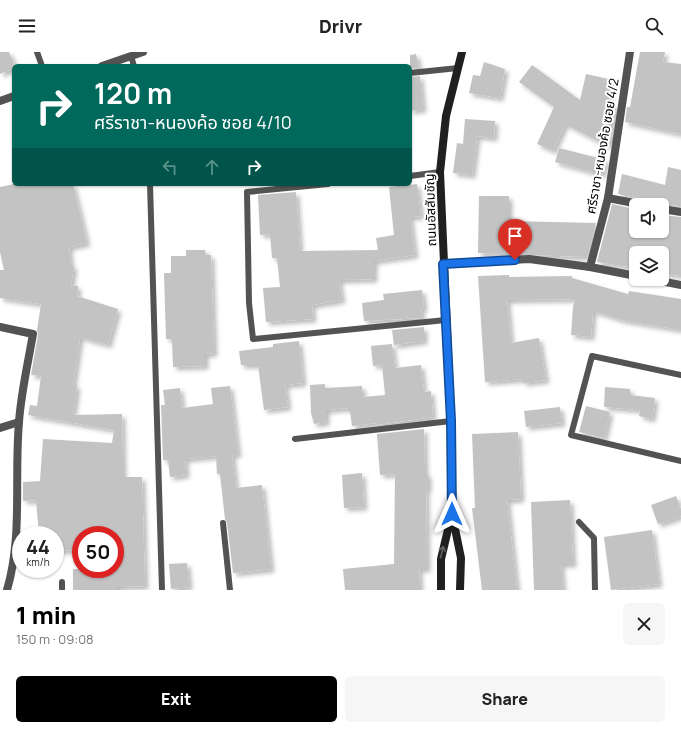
<!DOCTYPE html>
<meta charset="utf-8">
<style>
:root{--surface:#fff;--page:#f6f6f6;--text:#222;--muted:#767676;--accent:#000}
body{margin:0;font-family:Manrope,"Noto Sans Thai",sans-serif;background:var(--page);color:var(--text);height:100vh;display:flex;flex-direction:column;font-size:15px;white-space:nowrap}
*{box-sizing:border-box;margin:0}
p{font-size:13px;color:var(--muted)}
.icon{flex:none;width:22px;height:22px;fill:none;stroke:currentColor;stroke-width:2;stroke-linecap:round;stroke-linejoin:round}
.map{position:relative;height:538px;overflow:hidden}
.side{display:flex;flex-direction:column;background:var(--surface);flex:1}
.side>*{flex:none}
.banner{position:absolute;left:12px;top:12px;width:400px;height:122px;border-radius:6px;box-shadow:0 1px 3px #0004;background:#00695c;color:#fff;overflow:hidden}
.buttons{position:absolute;left:629px;top:146px;display:grid;gap:8px}
.buttons a{display:grid;place-items:center;width:40px;height:40px;border-radius:6px;background:var(--surface);box-shadow:0 1px 3px #0004;font-size:20px}
.speed{position:absolute;left:12px;top:474px;display:flex;gap:8px;font-size:20px;font-weight:700;text-align:center}
.speed>*{display:grid;place-content:center;width:52px;height:52px;border-radius:50%;background:var(--surface);box-shadow:0 1px 3px #0004;line-height:1}
.speed small{font-size:10px;font-weight:400}
.speed .limit{border:6px solid #d22;background:#fff;color:#111}
.pin{position:absolute;display:grid;place-items:center;width:34px;height:34px;color:#fff;margin:-41px -17px;border-radius:50% 50% 50% 0;rotate:-45deg;box-shadow:0 0 4px #0007}
.pin .icon{rotate:45deg}
.me{position:absolute;width:44px;margin:-22px;rotate:0deg;stroke-linejoin:round;filter:drop-shadow(0 0 3px #0008)}
.turn{display:flex;align-items:center;gap:14px;height:84px;padding:0 16px;font-size:18px}
.turn .icon{width:52px;height:52px;stroke-width:2.5}
.turn b{display:block;font-size:28px;line-height:34px}
.lanes{display:flex;align-items:center;height:38px;padding:0 16px;background:#0003;justify-content:center;gap:20px;direction:ltr}
.lanes .off{opacity:.35}
.round{display:grid;place-items:center;flex:none;width:42px;height:42px;border-radius:6px;background:var(--page)}
.overview{display:flex;align-items:center;justify-content:space-between;height:68px;padding:0 16px}
h1{font-size:24px;font-weight:800;line-height:30px;color:var(--accent)}
.action{display:flex;gap:8px;margin-top:auto;padding:8px 16px}
.action a{flex:1;height:46px;border-radius:6px;background:var(--accent);color:#fff;font-size:16px;font-weight:800;line-height:46px;text-align:center}
.action a+a{background:var(--page);color:var(--text)}
header{display:flex;justify-content:space-between;align-items:center;height:52px;padding:0 16px;background:var(--surface);font-size:18px;font-weight:800}
.map>svg:first-child{display:block}
</style>
<header><svg class="icon" aria-label="menu" viewBox="0 0 24 24"><path d="M4 6h16M4 12h16M4 18h16"/></svg>Drivr<svg class="icon" aria-label="search" viewBox="0 0 24 24"><circle cx="10" cy="10" r="6"/><path d="M15 15l6 6"/></svg></header>
<div class="map">
<svg width="681" height="538" viewBox="0 0 681 538">
<defs>
<filter id="shadow"><feDropShadow dx="3.5" dy="3.5" stdDeviation="2" flood-color="#0004"/></filter>
</defs>
<rect width="100%" height="100%" fill="#fff"/>
<g fill="#c3c3c3" filter="url(#shadow)">
<path d="M0,0H9L15,14L14,16L0,22Z"/>
<path d="M640,0H665L663,10L681,12V82L625,70L627,55H630Z"/>
<path d="M416,2L419,16H410V3Z"/>
<path d="M484,10L505,17L500,46L469,41L473,23L480,24Z"/>
<path d="M532,13L580,48L586,22L613,28L608,53L616,54L612,85L607,94L565,72L553,99L537,92L554,55L519,30Z"/>
<path d="M420,24L423,57L410,59V25Z"/>
<path d="M465,67L495,69L494,86L477,84L472,123L453,121L457,91L463,92Z"/>
<path d="M559,96L606,108L602,123L555,110Z"/>
<path d="M668,115L681,118V154L662,152L636,144V146L618,142L622,122L665,133Z"/>
<path d="M14,132H73L87,191L69,195L71,214H74L71,233L78,234L77,244L118,257L108,293L80,285L73,333H77L73,363L122,362L123,425H142L145,534L117,535V538H73V517H115V483H81V498L55,499V483H39L36,448L23,449V430L40,429L43,387L112,391L114,378L28,363L30,353L37,354L41,324L31,323L38,283L37,278L41,252L0,246V218H4L0,200V135Z"/>
<path d="M417,132L421,164L410,165L415,203L374,209V227L339,228L342,248L312,253L313,267L266,270L263,236L280,235L277,206H272L270,182L260,183L258,143L296,140L300,199L378,198L376,186L394,183L389,135Z"/>
<path d="M479,144H509V169L596,171L587,205L478,201Z"/>
<path d="M612,152L634,157L631,179H662V163L681,165V224L662,221V201H636V216L597,210Z"/>
<path d="M186,198H205L206,203H211L214,301L205,302V314L173,315L172,287H166L164,221H171V204H186Z"/>
<path d="M509,223V225L572,224V226L628,242L629,239L681,247V278L622,268L593,259L591,285L571,283L573,255L575,247L507,248L511,291L539,286L546,328L523,331V327L485,330L478,224Z"/>
<path d="M422,238L424,256H421L422,266L364,269L362,251L384,248L383,242Z"/>
<path d="M424,275V289L394,293L392,278Z"/>
<path d="M299,289L303,331L285,333L288,355L264,358L258,313H241L239,299L273,295V292Z"/>
<path d="M392,292L395,316L421,313L424,340L431,339L433,365L377,373L376,371L352,374L350,359H348V356L326,358V370L314,372L311,361L310,333L325,332V336L362,334L363,345L385,343L382,313L373,314L371,294Z"/>
<path d="M230,334L238,402L232,403L236,436L262,433L271,517L233,521L227,471L225,467L220,422H217L216,404L185,407L186,423L170,425L168,408H163L161,353H165L163,338L180,336L182,356L213,352L211,336Z"/>
<path d="M605,335L630,337V343L655,346L652,367L639,364L640,358L604,355Z"/>
<path d="M586,354L610,360L604,386L579,380Z"/>
<path d="M560,355L562,371L526,375L524,359Z"/>
<path d="M424,377L425,422H428V437H426L427,517H419L420,538H345L343,517L394,512L395,422L380,423L377,382Z"/>
<path d="M518,380L521,447L507,448L517,538H482L472,456H475L472,382Z"/>
<path d="M362,421L364,455L344,456L342,423Z"/>
<path d="M676,444L681,457V464L658,472L651,453Z"/>
<path d="M570,448L573,512H561L563,538H534L531,450Z"/>
<path d="M652,478L659,532L611,538L604,485Z"/>
<path d="M187,511L189,535L171,537L169,512Z"/>
</g>
<g fill="none" stroke-linecap="round" stroke-linejoin="round">
<g stroke="#535353" stroke-width="6">
<path d="M37,0L42,14"/>
<path d="M131,4L134,14"/>
<path d="M410,21L458,16"/>
<path d="M410,124L440,120"/>
<path d="M150,132L162,538"/>
<path d="M328,132L247,140L249,251L253,287L446,268"/>
<path d="M681,323L592,304L571,383L681,409"/>
<path d="M295,387L451,369"/>
<path d="M579,470L594,486L595,538"/>
<path d="M223,471L230,538"/>
<path d="M62,530V538"/>
</g>
<g stroke="#535353" stroke-width="8">
<path d="M102,14L143,0"/>
<path d="M0,49L14,44"/>
<path d="M608,146L644,153"/>
<path d="M662,157L681,160"/>
<path d="M443,212L529,207L590,215L636,224"/>
<path d="M590,215L608,146L630,0"/>
<path d="M651,227L681,233"/>
<path d="M0,275L33,282C28,311 21,341 19,370C14,426 23,484 7,538"/>
<path d="M0,376L19,370"/>
</g>
<g stroke="#202020" stroke-width="8">
<path d="M441,538V507L451,465"/>
<path d="M460,538L461,506L452,462L451,369L440,120L446,64L462,0"/>
</g>
</g>
<defs><path id="oneway-shaft" d="M-6 0H5M1.5-3L5.5 0L1.5 3" fill="none" stroke-width="1.6" stroke-linecap="round" stroke-linejoin="round"/></defs>
<use stroke="#636363" href="#oneway-shaft" transform="translate(442 500) rotate(-76)"/>
<g fill="none" stroke-linecap="round" stroke-linejoin="round">
<defs>
<path id="route" d="M452,462L451,369L443,212L515,208"/>
</defs>
<use href="#route" stroke="#114b97" stroke-width="10"/>
<use href="#route" stroke="#1a73e8" stroke-width="7"/>
</g>
<g text-anchor="middle" dominant-baseline="central" stroke-width="4" stroke-linejoin="round" paint-order="stroke">
<g font-size="13" fill="#000" stroke="#fff">
<text transform="translate(602 94) rotate(-80)">ศรีราชา-หนองค้อ ซอย 4/2</text>
<text transform="translate(430 158) rotate(-92)">ถนนอัสสัมชัญ</text>
</g>
</g>
</svg>
<div class="buttons">
<a><svg class="icon" aria-label="sound" viewBox="0 0 24 24"><path d="M4 9h4l5-4v14l-5-4H4zM17 9q2 3 0 6"/></svg></a>
<a><svg class="icon" aria-label="layers" viewBox="0 0 24 24"><path d="M12 4l9 5-9 5-9-5zM3 14l9 5 9-5"/></svg></a>
</div>
<div class="speed"><div>44<small>km/h</small></div><div class="limit">50</div></div>
<div class="pin" style="left:515px;top:208px;background:#d93025"><svg class="icon" aria-label="arrive" viewBox="0 0 24 24"><path d="M6 21V4h12l-3 4 3 4H6"/></svg></div>
<svg class="me" style="left:452px;top:462px" viewBox="-20 -20 40 40"><path d="M0-17L14 15 0 8-14 15z" fill="#1a73e8" stroke="#fff" stroke-width="4"/></svg>
<div class="banner">
<div class="turn"><svg class="icon" aria-label="right" viewBox="0 0 24 24"><path d="M7 20v-9h11M14 6l5 5-5 5"/></svg><div><b>120 m</b>ศรีราชา-หนองค้อ ซอย 4/10</div></div>
<div class="lanes"><svg class="icon off" aria-label="left" viewBox="0 0 24 24"><path d="M17 20v-9H6M10 6l-5 5 5 5"/></svg><svg class="icon off" aria-label="ahead" viewBox="0 0 24 24"><path d="M12 20V5M6 11l6-6 6 6"/></svg><svg class="icon" aria-label="right" viewBox="0 0 24 24"><path d="M7 20v-9h11M14 6l5 5-5 5"/></svg></div>
</div>
</div>
<section class="side">
<div class="overview"><div><h1>1 min</h1><p>150 m · 09:08</p></div><a class="round"><svg class="icon" aria-label="close" viewBox="0 0 24 24"><path d="M6 6l12 12M18 6L6 18"/></svg></a></div>
<div class="action"><a>Exit</a><a>Share</a></div>
</section>
